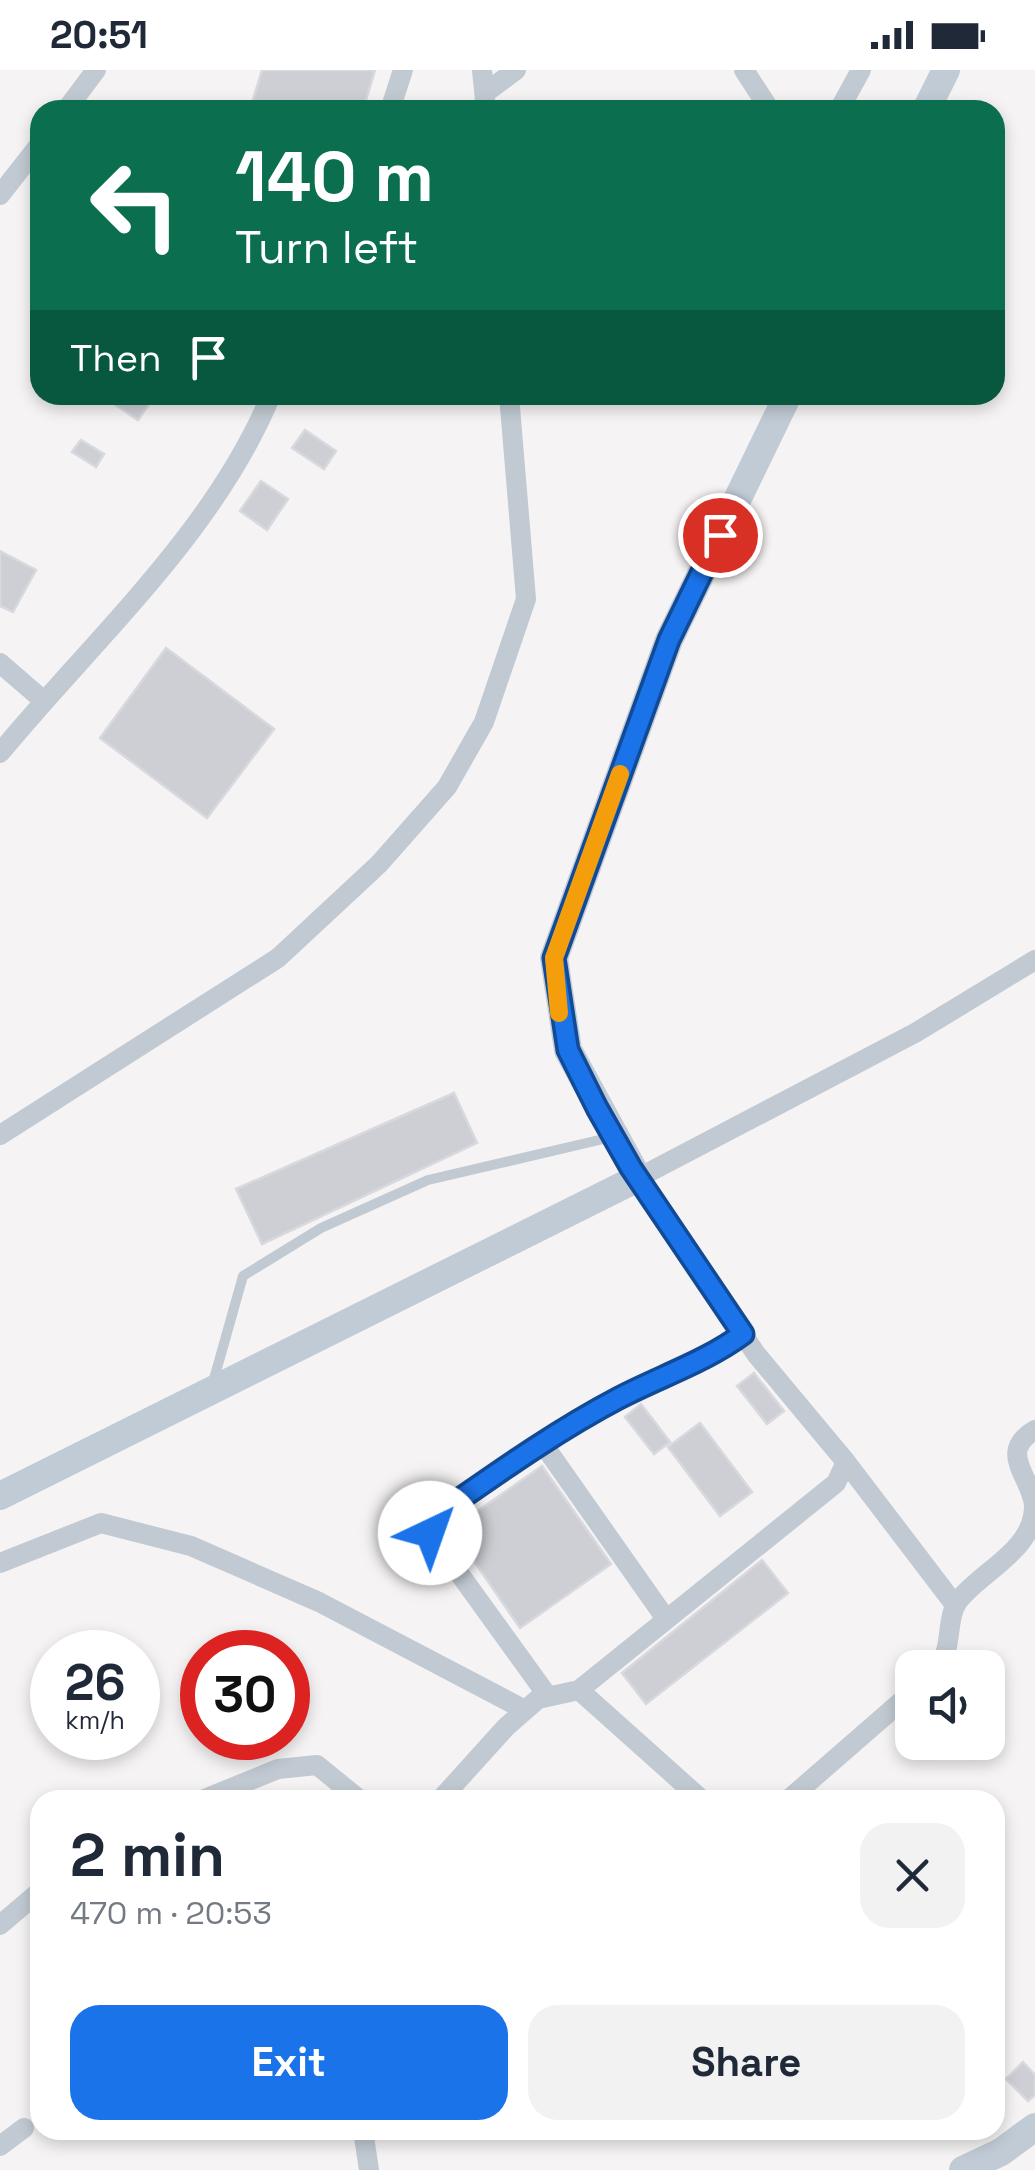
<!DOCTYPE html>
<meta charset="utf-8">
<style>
:root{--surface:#fff;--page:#f2f2f3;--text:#1f2937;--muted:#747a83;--accent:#1a73e8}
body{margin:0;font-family:"Space Grotesk",sans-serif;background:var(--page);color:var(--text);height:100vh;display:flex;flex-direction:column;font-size:38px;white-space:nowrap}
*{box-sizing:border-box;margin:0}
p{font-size:32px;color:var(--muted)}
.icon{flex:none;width:55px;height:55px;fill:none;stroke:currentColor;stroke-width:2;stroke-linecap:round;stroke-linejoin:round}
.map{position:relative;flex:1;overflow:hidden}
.drawer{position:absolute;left:30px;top:1720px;width:975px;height:350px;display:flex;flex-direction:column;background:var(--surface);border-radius:30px;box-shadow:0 5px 15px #0003}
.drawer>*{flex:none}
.guide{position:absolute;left:30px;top:30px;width:975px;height:305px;border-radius:30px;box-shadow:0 5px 15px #0003;background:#0b6e4f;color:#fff;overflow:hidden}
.tools{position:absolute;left:895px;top:1580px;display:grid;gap:20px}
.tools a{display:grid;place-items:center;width:110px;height:110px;border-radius:20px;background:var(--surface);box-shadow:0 5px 15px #0003;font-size:50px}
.speed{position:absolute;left:30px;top:1560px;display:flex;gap:20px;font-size:50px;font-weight:700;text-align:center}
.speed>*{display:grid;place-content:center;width:130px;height:130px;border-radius:50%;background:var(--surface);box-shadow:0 5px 15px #0003;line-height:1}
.speed small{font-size:25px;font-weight:400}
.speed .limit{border:15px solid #d22;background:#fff;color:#111}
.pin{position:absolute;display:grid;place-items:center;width:85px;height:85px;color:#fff;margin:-42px;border:5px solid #fff;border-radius:50%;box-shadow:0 2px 10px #0007}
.me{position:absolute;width:110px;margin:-55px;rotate:42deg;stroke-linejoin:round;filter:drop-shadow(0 0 8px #0008)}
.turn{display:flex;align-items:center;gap:35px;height:210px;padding:0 40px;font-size:45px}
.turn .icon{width:130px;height:130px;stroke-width:2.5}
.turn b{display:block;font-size:70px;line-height:85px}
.then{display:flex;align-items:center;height:95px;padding:0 40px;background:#0003;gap:20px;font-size:38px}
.round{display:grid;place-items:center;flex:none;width:105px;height:105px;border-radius:30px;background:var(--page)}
.overview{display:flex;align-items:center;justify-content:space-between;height:170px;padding:0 40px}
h1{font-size:60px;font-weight:800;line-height:75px}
.action{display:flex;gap:20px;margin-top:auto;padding:20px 40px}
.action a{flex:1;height:115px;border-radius:30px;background:var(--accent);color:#fff;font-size:40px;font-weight:800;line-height:115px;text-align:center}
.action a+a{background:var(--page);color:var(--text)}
.status{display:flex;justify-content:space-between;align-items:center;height:70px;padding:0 50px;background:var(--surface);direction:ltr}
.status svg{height:28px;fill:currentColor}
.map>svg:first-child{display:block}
</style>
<div class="status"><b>20:51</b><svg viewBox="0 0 49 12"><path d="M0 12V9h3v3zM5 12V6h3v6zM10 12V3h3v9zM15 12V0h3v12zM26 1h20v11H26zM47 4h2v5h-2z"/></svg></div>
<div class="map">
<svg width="1035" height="2100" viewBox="0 0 1035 2100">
<rect width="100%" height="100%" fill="#f5f3f3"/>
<g fill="#cdcfd5" stroke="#d7d9de" stroke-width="2.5">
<path d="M262,0H375L363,40H250Z"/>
<path d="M101,325H155L138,350Z"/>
<path d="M305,360L336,381L324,399L292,378Z"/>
<path d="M81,370L104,384L96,397L72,382Z"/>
<path d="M261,411L288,429L267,460L240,441Z"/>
<path d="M0,481L36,500L13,542L0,536Z"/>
<path d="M166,578L274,659L207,748L100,668Z"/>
<path d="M454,1023L477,1073L262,1174L236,1119Z"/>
<path d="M754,1303L784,1341L767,1354L737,1316Z"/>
<path d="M641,1334L670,1372L654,1384L625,1347Z"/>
<path d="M700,1353L752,1422L720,1446L668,1377Z"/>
<path d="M542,1396L611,1494L520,1558L452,1459Z"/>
<path d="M762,1490L788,1523L646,1634L622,1603Z"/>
<path d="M1023,1992L1035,2005V2025L1028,2031L1006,2009Z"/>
</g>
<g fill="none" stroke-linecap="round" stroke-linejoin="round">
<path stroke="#c1cad2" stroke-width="10" d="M212,1316L243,1206L321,1158L428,1110L612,1067"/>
<g stroke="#c1cad2" stroke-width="20">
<path d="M482,0L486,40"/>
<path d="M744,0L770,40"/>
<path d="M485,23L516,0"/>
<path d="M66,40L96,0"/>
<path d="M390,40L403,0"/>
<path d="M839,40L861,0"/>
<path d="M0,125L40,74"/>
<path d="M0,593L44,631"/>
<path d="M0,683C93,570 214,463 271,325"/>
<path d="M0,1065L278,888L379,794L447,717L484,652L526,529L509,325"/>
<path d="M543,1374L666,1549"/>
<path d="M846,1392L955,1535"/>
<path d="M0,1493L101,1453L191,1476L319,1532L525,1640"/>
<path d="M937,1598C954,1578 945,1550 958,1531C981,1501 1035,1480 1034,1435C1031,1406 997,1382 1035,1360"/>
<path d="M579,1620L702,1730"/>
<path d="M547,1625L430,1463L437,1445C496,1404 556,1361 619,1328C661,1306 705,1292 743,1263"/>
<path d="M202,1730L278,1699L317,1695L360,1730"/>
<path d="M440,1730L506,1657L538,1629L579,1620L836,1413L846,1392L756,1284L638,1108L915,963L1035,890"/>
<path d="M788,1730L912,1622"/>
<path d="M0,1855L40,1821"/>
<path d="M363,2060L369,2100"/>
<path d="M0,2076L24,2058"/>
</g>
<g stroke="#c1cbd6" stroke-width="28">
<path d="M926,40L946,0"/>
<path d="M0,1426L638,1108L568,980L554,888L669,570L788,325"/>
<path d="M963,2100L1001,2082L1035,2057"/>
</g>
</g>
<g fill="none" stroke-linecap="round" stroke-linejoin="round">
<defs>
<path id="route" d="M430,1463L437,1445C496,1404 556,1361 619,1328C661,1306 705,1292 743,1264L631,1098L597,1038L568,980L554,888L669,570L720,465"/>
</defs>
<use href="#route" stroke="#114b97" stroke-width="25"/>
<use href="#route" stroke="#1a73e8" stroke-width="18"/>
<path stroke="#f59e0b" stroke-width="18" d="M559,943L554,888L620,704"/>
</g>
</svg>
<div class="tools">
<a><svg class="icon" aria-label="sound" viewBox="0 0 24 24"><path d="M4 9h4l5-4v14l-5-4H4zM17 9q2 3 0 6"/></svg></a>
</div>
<div class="speed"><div>26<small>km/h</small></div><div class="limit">30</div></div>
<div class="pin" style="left:720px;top:465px;background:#d93025"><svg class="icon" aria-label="arrive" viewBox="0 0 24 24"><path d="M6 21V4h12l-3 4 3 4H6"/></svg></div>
<svg class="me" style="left:430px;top:1463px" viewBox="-20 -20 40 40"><circle r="19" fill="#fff"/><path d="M0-13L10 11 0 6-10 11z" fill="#1a73e8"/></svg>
<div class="guide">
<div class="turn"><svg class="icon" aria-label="left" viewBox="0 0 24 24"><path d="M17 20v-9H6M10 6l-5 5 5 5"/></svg><div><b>140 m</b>Turn left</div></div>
<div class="then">Then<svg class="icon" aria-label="arrive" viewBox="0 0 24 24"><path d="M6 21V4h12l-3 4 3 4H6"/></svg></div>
</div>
<section class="drawer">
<div class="overview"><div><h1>2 min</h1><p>470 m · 20:53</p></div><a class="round"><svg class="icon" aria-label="close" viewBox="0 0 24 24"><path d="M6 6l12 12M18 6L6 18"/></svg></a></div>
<div class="action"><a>Exit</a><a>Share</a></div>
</section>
</div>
